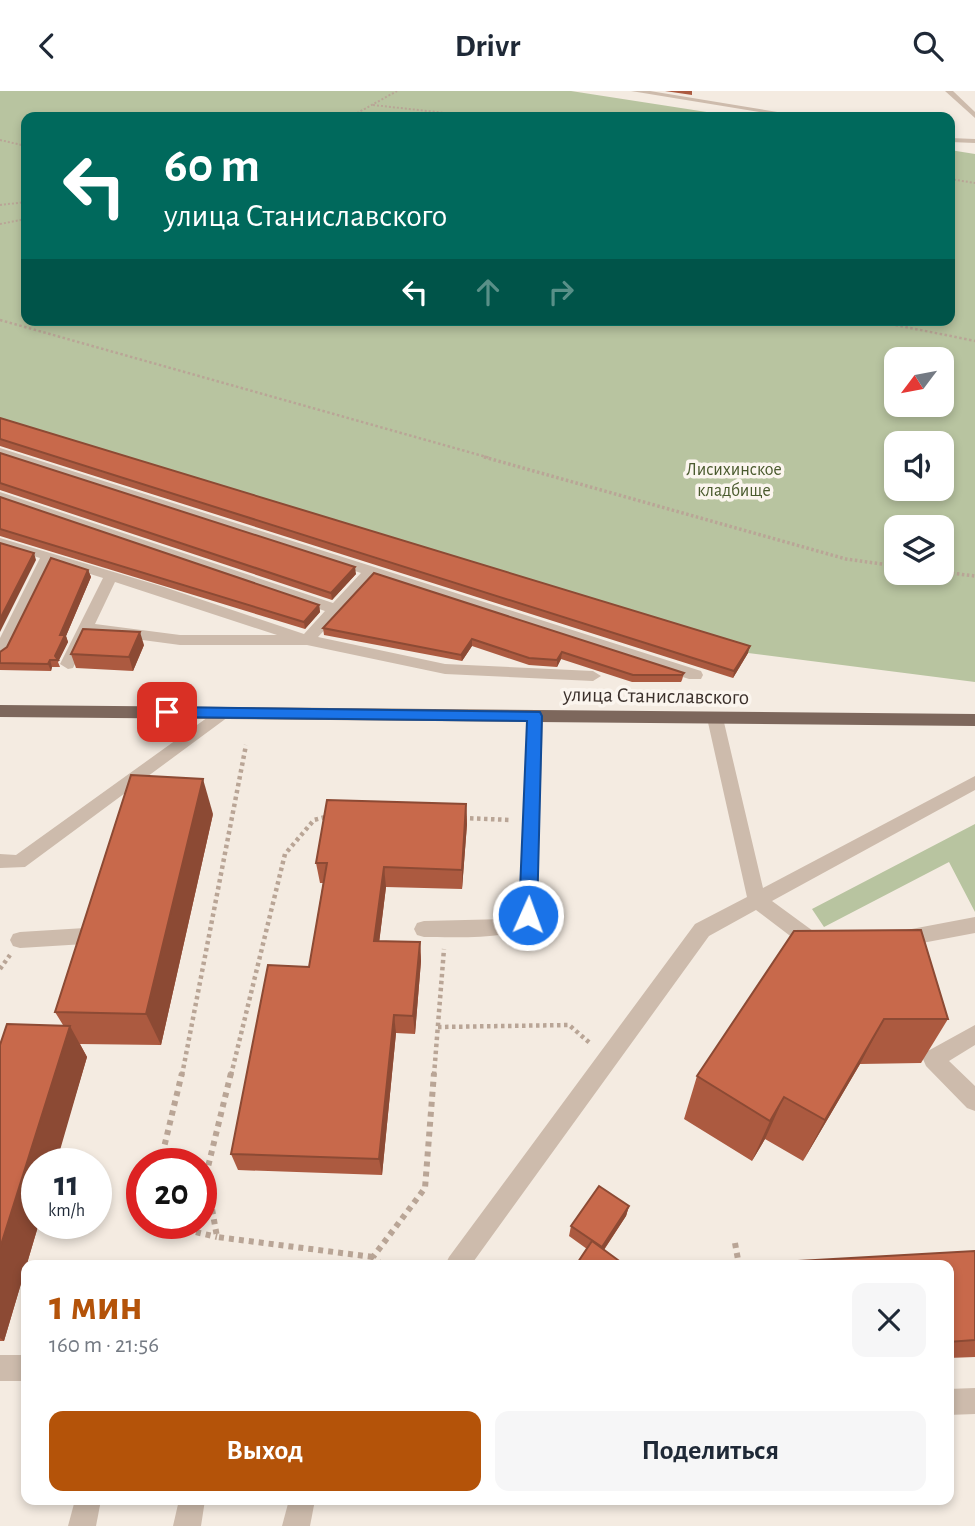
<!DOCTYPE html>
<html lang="ru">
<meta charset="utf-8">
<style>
:root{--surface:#fff;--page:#f6f6f7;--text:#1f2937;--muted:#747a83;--accent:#b45309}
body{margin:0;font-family:"Alegreya Sans",sans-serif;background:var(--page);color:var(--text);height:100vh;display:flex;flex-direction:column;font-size:26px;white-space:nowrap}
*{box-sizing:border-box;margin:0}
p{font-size:23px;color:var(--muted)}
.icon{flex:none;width:38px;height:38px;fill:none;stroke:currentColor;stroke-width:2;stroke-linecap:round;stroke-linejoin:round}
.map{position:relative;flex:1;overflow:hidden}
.drawer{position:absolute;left:21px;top:1169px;width:933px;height:245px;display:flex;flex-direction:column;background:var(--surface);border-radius:14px;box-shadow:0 4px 10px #0003}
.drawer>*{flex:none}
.top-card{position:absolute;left:21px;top:21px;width:934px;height:214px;border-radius:14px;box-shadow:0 4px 10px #0003;background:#00695c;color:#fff;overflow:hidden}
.needle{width:46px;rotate:238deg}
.buttons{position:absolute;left:884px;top:256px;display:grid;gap:14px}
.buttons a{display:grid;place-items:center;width:70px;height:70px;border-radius:14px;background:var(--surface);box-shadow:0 4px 10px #0003;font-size:35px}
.speed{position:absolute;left:21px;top:1057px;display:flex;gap:14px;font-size:35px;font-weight:700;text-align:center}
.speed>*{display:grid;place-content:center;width:91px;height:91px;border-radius:50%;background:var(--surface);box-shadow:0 4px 10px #0003;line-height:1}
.speed small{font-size:18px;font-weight:400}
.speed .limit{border:10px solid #d22;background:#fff;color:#111}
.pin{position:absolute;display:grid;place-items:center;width:60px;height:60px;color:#fff;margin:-30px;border-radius:14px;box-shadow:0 4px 10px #0006}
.me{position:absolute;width:77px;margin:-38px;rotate:2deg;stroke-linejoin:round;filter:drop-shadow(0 0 5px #0008)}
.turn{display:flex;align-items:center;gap:24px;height:147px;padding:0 28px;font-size:32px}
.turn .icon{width:91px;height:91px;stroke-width:2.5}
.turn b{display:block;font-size:49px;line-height:60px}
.lanes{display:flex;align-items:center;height:66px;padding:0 28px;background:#0003;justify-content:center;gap:35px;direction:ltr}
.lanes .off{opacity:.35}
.round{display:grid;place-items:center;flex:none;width:74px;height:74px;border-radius:14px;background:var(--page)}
.summary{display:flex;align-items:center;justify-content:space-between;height:119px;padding:0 28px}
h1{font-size:42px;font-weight:700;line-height:52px;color:var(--accent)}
.primary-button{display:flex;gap:14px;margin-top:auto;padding:14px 28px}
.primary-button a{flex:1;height:80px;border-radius:14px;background:var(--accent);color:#fff;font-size:28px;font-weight:700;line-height:80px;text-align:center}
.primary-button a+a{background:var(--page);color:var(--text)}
header{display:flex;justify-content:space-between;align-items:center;height:91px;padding:0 28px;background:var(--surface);font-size:32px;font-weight:700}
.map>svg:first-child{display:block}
</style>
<header><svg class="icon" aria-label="back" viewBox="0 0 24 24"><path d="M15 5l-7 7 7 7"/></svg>Drivr<svg class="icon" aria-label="search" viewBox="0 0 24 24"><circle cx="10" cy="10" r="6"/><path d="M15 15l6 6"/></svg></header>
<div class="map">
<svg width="975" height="1435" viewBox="0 0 975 1435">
<rect width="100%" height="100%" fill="#f4ebe1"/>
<g fill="#b8c4a0" fill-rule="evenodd">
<path d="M0,0H571L739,26H26V229H950V59L975,63V591L748,562L0,333ZM896,268H942V313H896ZM896,352H942V397H896ZM896,436H942V481H896Z"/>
<path d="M975,733V821L949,771L824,836L812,818Z"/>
</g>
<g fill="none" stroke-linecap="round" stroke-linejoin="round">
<g stroke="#b9a596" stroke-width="2" stroke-dasharray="2 2" stroke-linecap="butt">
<path d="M373,14L482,26"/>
<path d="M350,26L397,0"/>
<path d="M0,49L26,55"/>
<path d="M950,88L975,92"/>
<path d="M0,114L26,111"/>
<path d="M0,133L26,128"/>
</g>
<g stroke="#b9a596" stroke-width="2.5" stroke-dasharray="2.5 2.5" stroke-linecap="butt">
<path d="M0,229L490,367"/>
<path d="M871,229L975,250"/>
</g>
<g stroke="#b9a596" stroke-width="3.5" stroke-dasharray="2.5 2.5" stroke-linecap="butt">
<path d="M484,366L846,468L896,475"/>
<path d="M942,481L975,485"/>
</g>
<g stroke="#b9a596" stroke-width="4.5" stroke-dasharray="3.5 3.5" stroke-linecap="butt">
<path d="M463,727L511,729"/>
<path d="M0,878L10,864"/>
<path d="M438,936L569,934L591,953"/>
<path d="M182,984L246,654"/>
<path d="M231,984L285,763L314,729L329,725"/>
<path d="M434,984L444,858"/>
</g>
<g stroke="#b9a596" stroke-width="6" stroke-dasharray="5 5" stroke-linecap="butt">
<path d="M231,982L206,1084L217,1146L373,1166"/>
<path d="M160,1073L182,982"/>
<path d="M157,1132L217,1146"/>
<path d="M735,1152L739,1174"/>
<path d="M382,1174L373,1166L425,1097L434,982"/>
</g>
<g fill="#cdbbac" fill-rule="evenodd">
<path d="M631,0H650L808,26H790Z"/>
<path d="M945,0H953L975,21V27Z"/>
<path d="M950,47L975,48V52L950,51Z"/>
<path d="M0,357L701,580L703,584L701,588H689L374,486L318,546L445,573L593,580L601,585L593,590L445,583L307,554H180L90,542L73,577L68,578L60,573L103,487L52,471L8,562L0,567V547L40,467L0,455V447L164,496L304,543L325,520L0,409V401L333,512L361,482L0,365ZM115,491L277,544H180L95,533Z"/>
<path d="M222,616L228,618L230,622L228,626L25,776L0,777V763L16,764Z"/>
<path d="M535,619L543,625L537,824C523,853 453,845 424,846L417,844L414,838L417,832L424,830L506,828L519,820L527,625Z"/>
<path d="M715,621L723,627L763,797L975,685V699L772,810L824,848L827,854L824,860L817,862L810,860L756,819L709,845L471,1174H445L449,1166L695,833L747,806L707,627Z"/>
<path d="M975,826V842L901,856L894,854L891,848L894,842L901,840Z"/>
<path d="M85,837L92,839L95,845L92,851L85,853L20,857L13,855L10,849L13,843L20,841Z"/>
<path d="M975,934V954L949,970L975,995V1020L967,1017L926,975L923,968L926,961Z"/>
<rect x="0" y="1264" width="26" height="26"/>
<path d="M975,1297V1323L948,1324V1298Z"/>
<path d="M75,1409H101L96,1435H68Z"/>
<path d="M179,1409H205L201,1435H173Z"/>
<path d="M289,1409H315L310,1435H282Z"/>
</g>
<path fill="#7d675c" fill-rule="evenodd" d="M0,614L975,623V635L0,626Z"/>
</g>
<g fill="#ac5a40">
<path d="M665,0H692V4Z"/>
<path d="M0,327L748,562L733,587L0,355Z"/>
<path d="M0,362L356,483L332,509L0,399Z"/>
<path d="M0,406L319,514L320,521L305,538L0,445Z"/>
<path d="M88,479L91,486L66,545L68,551L58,571L60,576H52L51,580L0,579V561L7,556Z"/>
<path d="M374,482L684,582L682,589L681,591H632L561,568L557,576L529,574L472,555L462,570L324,544L323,537Z"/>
<path d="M144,554L133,580L76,577L71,563Z"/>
<path d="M466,713L467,733L462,798L386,796L379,851H420L421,870L415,943L396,942L382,1084L238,1079L231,1063L309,876L323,792H320L316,772Z"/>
<path d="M213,723L161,954L80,953L87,966L37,1132H39L4,1250H0V954L63,934L55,921Z"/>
<path d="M794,840L948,928L921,972L860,973L803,1070L765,1048L752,1070L684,1028L697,985Z"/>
<path d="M629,1115L626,1125L604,1159L622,1172V1174H576L587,1158L569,1145L571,1135Z"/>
<path d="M975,1160V1266L948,1267V1174H779L781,1171Z"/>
</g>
<g fill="#8c4a34">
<path d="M34,462L36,469L0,541V528Z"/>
<path d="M355,476L356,483L332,509L331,502Z"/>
<path d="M88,479L91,486L66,545L68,551L58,571L55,565L60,544Z"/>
<path d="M319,514L320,521L305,538L304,531Z"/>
<path d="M140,541L144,554L133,580L129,566Z"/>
<path d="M472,548V555L462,570L461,564Z"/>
<path d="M750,555L748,562L733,587L734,580Z"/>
<path d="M562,561L561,568L557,576V569Z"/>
<path d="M50,569L52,576L51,580L48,573Z"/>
<path d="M203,688L213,723L161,954L146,923Z"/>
<path d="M466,713L467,733L462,798V779Z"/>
<path d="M384,776L386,796L377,869L374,850Z"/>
<path d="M420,851L421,870L415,943L413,925Z"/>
<path d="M394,924L396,942L382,1084L379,1068Z"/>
<path d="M884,928L860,973L803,1070L825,1029Z"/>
<path d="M70,935L87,966L56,1073H37V1132H39L4,1250L0,1247V1157Z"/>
<path d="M784,1006L765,1048L752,1070L770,1030Z"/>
<path d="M629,1115L626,1125L599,1166L602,1156Z"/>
</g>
<g fill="#c8694b" stroke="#8c4a34" stroke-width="2">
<path d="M0,327L750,555L734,580L0,348Z"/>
<path d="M0,362L355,476L331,502L0,392Z"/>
<path d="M0,406L319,514L304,531L0,438Z"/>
<path d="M0,452L34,462L0,528Z"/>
<path d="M51,467L88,479L60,544H65L55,565L58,569H50L48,573L0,572V561L7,556Z"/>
<path d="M374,482L684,582L682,584H633L562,561L557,569L529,567L472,548L461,564L323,537Z"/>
<path d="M83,538L140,541L129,566L71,563Z"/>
<path d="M131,684L203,688L146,923L55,921Z"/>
<path d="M327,709L466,713L462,779L384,776L374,850L420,851L413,925L394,924L379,1068L231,1063L268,874L309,876L327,772H316Z"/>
<path d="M921,839L948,928H884L825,1029L784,1006L770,1030L697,985L794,840Z"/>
<path d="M7,933L70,935L0,1157V954Z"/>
<path d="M599,1095L629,1115L602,1156L571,1135Z"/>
<path d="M592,1150L622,1172L621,1174H576Z"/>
<path d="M975,1160V1249L948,1251V1174H781V1171Z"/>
</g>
<path fill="#1a73e8" stroke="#114b97" stroke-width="2" d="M167,616L540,621L542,625L537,824L534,829H522L519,824L527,630L167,626L159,621Z"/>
<g text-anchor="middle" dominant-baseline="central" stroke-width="7" stroke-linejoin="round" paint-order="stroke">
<g font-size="18" fill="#4a5a2e" stroke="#fbf5ee">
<text x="734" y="379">Лисихинское<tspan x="734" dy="21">кладбище</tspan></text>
</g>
<g font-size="21" fill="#3b302b" stroke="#fbf5ee">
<text transform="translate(656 605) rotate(1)">улица Станиславского</text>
</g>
</g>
</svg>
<div class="buttons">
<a><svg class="needle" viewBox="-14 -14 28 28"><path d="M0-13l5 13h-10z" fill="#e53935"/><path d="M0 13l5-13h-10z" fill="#747a83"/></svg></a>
<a><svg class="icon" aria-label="sound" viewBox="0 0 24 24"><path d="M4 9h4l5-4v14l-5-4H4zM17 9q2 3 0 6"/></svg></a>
<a><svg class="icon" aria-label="layers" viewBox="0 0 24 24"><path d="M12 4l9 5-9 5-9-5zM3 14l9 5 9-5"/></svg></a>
</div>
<div class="speed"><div>11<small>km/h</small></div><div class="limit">20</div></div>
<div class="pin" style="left:167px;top:621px;background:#d93025"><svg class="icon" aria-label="arrive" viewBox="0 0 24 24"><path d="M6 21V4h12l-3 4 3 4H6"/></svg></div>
<svg class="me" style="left:528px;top:824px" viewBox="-20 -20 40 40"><circle r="17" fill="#1a73e8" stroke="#fff" stroke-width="3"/><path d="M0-11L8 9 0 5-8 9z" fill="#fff"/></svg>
<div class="top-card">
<div class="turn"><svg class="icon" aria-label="left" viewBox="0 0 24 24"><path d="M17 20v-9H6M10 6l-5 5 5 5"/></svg><div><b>60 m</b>улица Станиславского</div></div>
<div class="lanes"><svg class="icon" aria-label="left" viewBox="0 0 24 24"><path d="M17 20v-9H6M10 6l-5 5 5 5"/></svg><svg class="icon off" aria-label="ahead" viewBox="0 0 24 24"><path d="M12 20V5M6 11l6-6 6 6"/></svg><svg class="icon off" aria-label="right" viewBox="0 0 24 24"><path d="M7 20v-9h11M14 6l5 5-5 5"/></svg></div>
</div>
<section class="drawer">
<div class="summary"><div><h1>1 мин</h1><p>160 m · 21:56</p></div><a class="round"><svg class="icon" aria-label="close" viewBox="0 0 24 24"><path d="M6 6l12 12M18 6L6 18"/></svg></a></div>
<div class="primary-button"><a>Выход</a><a>Поделиться</a></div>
</section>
</div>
